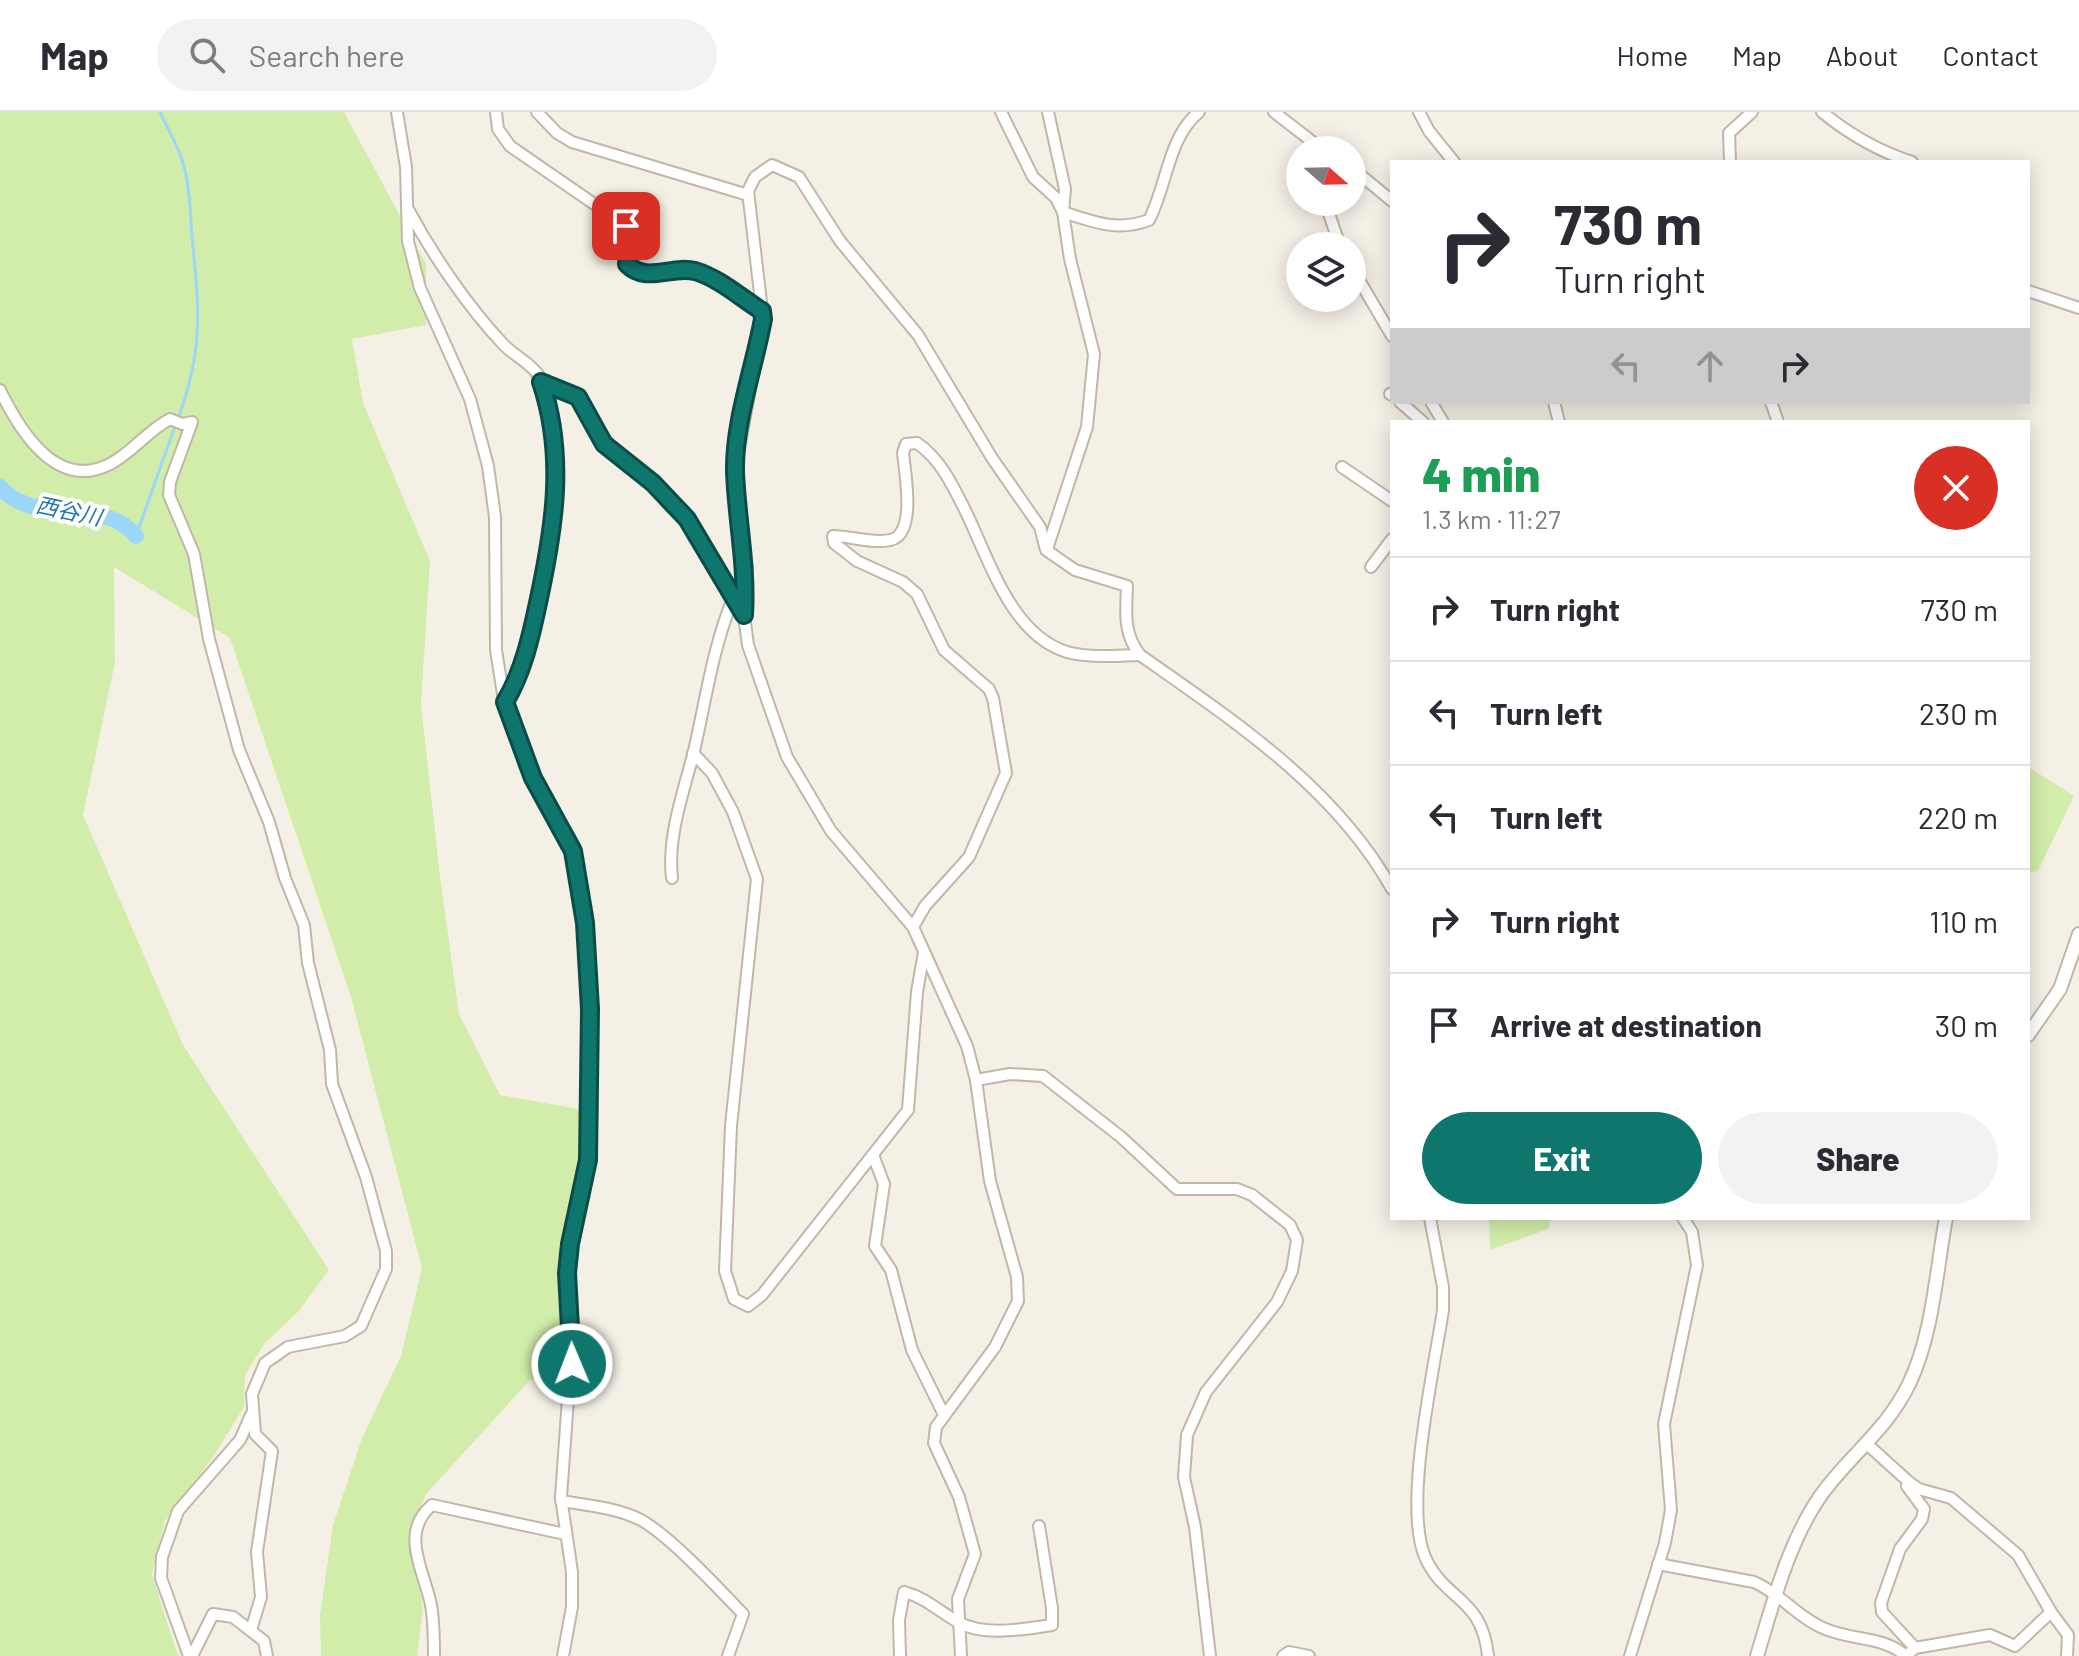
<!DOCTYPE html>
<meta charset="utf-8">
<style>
:root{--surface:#fff;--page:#f2f2f3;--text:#2b2b33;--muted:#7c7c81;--line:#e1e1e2;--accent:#0f766e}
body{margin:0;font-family:Barlow,"Noto Sans JP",sans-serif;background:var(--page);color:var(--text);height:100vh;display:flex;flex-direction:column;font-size:30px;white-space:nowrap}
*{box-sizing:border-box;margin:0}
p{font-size:26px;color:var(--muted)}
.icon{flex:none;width:44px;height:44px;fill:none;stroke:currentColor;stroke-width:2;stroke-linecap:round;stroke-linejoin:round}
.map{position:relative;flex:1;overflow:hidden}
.sheet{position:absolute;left:1390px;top:308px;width:640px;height:800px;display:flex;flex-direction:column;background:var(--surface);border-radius:0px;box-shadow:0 4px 20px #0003}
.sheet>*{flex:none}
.banner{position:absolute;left:1390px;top:48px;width:640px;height:244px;border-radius:0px;box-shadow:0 4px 20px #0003;background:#fff;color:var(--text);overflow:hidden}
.needle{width:52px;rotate:110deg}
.buttons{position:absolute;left:1286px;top:24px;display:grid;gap:16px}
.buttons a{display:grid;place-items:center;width:80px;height:80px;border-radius:50%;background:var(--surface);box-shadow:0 4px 20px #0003;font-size:40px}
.pin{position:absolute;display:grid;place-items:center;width:68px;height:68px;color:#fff;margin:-34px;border-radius:16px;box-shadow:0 4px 12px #0006}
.me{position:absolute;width:88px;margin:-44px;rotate:359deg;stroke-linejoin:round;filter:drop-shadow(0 0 6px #0008)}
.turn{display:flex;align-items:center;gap:28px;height:168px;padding:0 32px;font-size:36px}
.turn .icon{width:104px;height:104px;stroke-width:2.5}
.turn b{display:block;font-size:56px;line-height:68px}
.lanes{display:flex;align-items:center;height:76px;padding:0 32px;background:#0003;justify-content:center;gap:40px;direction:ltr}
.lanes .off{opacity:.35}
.round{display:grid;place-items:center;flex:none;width:84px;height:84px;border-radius:42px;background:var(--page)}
.overview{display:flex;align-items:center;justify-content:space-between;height:136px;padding:0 32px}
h1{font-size:48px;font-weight:800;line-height:60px;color:#1e9e55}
.cta{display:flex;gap:16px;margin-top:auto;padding:16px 32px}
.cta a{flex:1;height:92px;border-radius:48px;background:var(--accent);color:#fff;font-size:32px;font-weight:800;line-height:92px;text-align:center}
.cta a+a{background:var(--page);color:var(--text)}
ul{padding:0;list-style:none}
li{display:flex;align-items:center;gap:24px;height:104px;padding:0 32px;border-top:2px solid var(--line)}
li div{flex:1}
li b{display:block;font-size:30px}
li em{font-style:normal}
header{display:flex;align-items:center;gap:48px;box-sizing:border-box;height:112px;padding:0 40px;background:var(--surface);border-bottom:2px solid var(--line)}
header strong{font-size:38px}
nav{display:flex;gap:44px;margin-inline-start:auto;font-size:28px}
.search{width:560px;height:72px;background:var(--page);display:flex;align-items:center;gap:20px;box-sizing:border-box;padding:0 28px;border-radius:44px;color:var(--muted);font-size:30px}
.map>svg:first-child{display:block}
</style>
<header>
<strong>Map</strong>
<div class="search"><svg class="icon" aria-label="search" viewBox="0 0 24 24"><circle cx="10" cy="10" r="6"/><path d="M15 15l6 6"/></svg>Search here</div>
<nav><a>Home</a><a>Map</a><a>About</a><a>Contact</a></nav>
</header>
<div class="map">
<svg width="2079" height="1544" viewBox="0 0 2079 1544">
<rect width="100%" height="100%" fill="#f5f0e6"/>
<g fill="#d2edaa">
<path d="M0,0H344L426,152V213L352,227L363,291L430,449L421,592L440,764L459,902L500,983L590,999L573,1125L562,1267L530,1268L427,1381L411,1414L423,1497L417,1544H321L320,1503L333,1413L362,1326L401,1244L422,1156L351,885L230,526L114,455L115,550L83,703L183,933L329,1158L298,1200L265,1231L245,1263L244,1295L211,1348L165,1409L152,1462L178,1544H0Z"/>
<path d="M2028,655L2074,684L2038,759L2028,761Z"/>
<path d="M1489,1106H1551L1548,1117L1490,1138Z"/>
</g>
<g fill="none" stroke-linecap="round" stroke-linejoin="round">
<g stroke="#9cd6f8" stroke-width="3">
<path d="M160,0C167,16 178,33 183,51C190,74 190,100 192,124C199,197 204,236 178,307"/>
<path d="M136,424L175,314"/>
</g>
<path stroke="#9cd6f8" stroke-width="16" d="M0,375C34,415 103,383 136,424"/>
<defs>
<g id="minor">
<path d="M397,0L406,55L408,129L420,176L470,287L488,354L495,405L496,538L503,582L533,666L573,739L585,811L590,897L588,1048L570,1132L567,1161L572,1230L561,1385L572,1460V1495L563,1544"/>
<path d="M496,0L498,17L510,34L626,114L632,126L627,152C646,172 672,153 695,159C719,165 741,186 762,199"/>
<path d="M537,0L557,21L572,30L748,83"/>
<path d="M1001,0L1033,65L1056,86L1063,100L1070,147L1094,242L1087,315L1047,437"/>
<path d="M1048,0L1065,77L1063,100"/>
<path d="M1274,0L1323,38"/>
<path d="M1419,0L1429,19L1454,50"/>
<path d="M1822,0C1850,23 1878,39 1912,50"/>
<path d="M1730,50L1729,21L1752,0"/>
<path d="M1352,56L1392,89"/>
<path d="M1325,90L1340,134"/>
<path d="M408,97C432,142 468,195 503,232C513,243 531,251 539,264C578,329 544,528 505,590"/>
<path d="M1063,100C1093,110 1118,120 1149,108C1167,74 1168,25 1199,0"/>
<path d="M1352,156L1392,224"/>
<path d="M2028,179L2079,196"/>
<path d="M541,270L578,285L604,332L653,371L687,407L743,501"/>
<path d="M0,278C19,317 56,380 110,352C132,341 147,319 170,307L182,312L192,310L170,370L169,383L194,442L209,527L239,638L269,710L285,766L304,813L308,851L330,938L332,972L366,1065L386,1139V1157L361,1214L345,1224L288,1235L265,1251L252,1282L255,1322L272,1339L257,1440L261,1485L251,1518"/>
<path d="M1390,282L1392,283"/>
<path d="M1400,290L1423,310"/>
<path d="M1431,290L1443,310"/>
<path d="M1554,290L1559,310"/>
<path d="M1771,290L1778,310"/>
<path d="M1342,355L1392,389"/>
<path d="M1371,455L1392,427"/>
<path d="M693,641L712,661L733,700L757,767L731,1014L725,1159L734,1187L748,1194L762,1183L908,998L917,880L924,840"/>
<path d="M672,766C667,724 684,679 694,639C706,587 713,534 734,484"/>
<path d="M913,815L925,794L969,745L1006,661L993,586L989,577L944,538L917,482L903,470L857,449L834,431L833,424C851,424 872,432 890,428C917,423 905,361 903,341L906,332L917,331C939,346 951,370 963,394C988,443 1009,522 1067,540C1089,546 1117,544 1140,543"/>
<path d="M976,968L1010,962L1043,964L1121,1025L1177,1077H1237L1252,1083L1290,1113L1297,1128L1292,1159L1277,1190L1206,1280L1187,1323L1184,1365L1195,1415L1210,1544"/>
<path d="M873,1043L884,1072L875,1134L891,1158L912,1238L944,1303"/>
<path d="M1430,1106L1443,1175V1198C1434,1258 1403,1393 1425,1445C1445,1490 1482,1484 1488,1544"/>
<path d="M1868,1333L1910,1371L1907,1374L1924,1397L1922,1407L1900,1437L1881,1491L1882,1500L1915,1536"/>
<path d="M1910,1371L1919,1377L1951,1386L2018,1443L2051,1500"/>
<path d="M561,1389C587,1393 617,1396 641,1408C671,1425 718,1476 743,1502L728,1544"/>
<path d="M1658,1452L1754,1470C1780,1481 1797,1505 1823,1516C1851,1529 1882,1523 1906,1544L1915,1536L1990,1523L2015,1534L2051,1500L2068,1523L2067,1544"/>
<path d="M189,1544L161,1466L162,1445L178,1399L240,1328L251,1303"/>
<path d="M192,1544L213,1502L233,1505L264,1529L267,1544"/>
<path d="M434,1544C434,1527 434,1510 431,1493C424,1458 399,1421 432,1393L565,1422"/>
<path d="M900,1544L899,1508L904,1480C927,1486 938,1499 958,1510C984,1525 1024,1517 1052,1513V1496L1039,1414"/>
<path d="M961,1544L958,1487L975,1442L959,1385L934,1331L936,1315L995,1235L1018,1189L1017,1165L990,1069L976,968L967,934L913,815L831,719L787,645L748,533L744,503L747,457L735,358L763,207L748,79L755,65L772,53L799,65L840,129L918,223L992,346L1040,415L1046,438L1075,458L1127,474C1126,501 1123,521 1140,543C1234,609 1335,675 1392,777"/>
<path d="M1283,1544L1289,1540L1309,1544"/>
<path d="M1630,1544L1665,1431L1671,1398L1664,1312L1697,1153L1692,1120L1683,1106"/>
</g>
<g id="tertiary">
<path d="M2028,923L2060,877L2079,822"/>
<path d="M1757,1544C1773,1491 1788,1432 1819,1386C1848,1344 1885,1321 1909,1272C1933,1222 1936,1160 1946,1106"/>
</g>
</defs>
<use href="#minor" stroke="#c1b7a7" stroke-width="14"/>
<use href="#tertiary" stroke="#c1b7a7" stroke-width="16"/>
<use href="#minor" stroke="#fff" stroke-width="10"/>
<use href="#tertiary" stroke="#fff" stroke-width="12"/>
</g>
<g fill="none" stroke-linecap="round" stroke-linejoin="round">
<defs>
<path id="route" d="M572,1252L567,1161L570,1132L588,1048L590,897L585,811L573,739L533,666L505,590C523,560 531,524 538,491C554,417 566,344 541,270L578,285L604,332L653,371L687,407L744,503C747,453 737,409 735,360C734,310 754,256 763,207L762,199C741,186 719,166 695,159C672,153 646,172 627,152L632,126L626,114"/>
</defs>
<use href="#route" stroke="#0a4d48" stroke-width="20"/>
<use href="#route" stroke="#0f766e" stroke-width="14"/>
</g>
<g text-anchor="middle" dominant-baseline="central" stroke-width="8" stroke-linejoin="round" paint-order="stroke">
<g font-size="22" font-style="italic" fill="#2078ae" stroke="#fff">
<text transform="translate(69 398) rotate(12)">西谷川</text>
</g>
</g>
</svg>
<div class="buttons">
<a><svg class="needle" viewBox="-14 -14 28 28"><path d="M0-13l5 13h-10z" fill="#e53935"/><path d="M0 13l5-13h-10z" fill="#7c7c81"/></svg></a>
<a><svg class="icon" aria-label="layers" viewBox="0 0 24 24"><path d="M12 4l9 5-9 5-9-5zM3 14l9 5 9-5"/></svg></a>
</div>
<div class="pin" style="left:626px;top:114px;background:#d93025"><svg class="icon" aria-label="arrive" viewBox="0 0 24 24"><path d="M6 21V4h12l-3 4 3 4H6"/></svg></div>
<svg class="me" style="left:572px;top:1252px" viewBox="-20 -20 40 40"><circle r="17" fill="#0f766e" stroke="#fff" stroke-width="3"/><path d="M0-11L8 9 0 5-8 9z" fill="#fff"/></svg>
<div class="banner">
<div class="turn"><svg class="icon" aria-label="right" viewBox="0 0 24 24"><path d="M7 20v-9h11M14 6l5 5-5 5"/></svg><div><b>730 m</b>Turn right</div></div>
<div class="lanes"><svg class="icon off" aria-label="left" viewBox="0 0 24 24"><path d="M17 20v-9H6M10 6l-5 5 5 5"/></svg><svg class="icon off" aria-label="ahead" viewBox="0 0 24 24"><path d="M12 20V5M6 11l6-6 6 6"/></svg><svg class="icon" aria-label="right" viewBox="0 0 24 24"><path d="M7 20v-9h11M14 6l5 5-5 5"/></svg></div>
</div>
<section class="sheet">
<div class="overview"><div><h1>4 min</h1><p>1.3 km · 11:27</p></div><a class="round" style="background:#d93025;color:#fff"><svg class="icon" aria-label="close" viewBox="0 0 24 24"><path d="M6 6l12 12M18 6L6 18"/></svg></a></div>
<ul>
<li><svg class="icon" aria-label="right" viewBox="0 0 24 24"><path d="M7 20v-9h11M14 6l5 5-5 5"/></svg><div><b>Turn right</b></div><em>730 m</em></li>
<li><svg class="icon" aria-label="left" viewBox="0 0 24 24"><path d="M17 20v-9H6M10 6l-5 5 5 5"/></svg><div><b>Turn left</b></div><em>230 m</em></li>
<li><svg class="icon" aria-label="left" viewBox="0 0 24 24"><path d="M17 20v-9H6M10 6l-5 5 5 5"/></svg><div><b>Turn left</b></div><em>220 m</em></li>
<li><svg class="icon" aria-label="right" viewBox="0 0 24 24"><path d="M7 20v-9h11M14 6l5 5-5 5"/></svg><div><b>Turn right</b></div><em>110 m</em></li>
<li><svg class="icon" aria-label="arrive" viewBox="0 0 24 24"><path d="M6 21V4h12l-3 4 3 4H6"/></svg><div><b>Arrive at destination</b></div><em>30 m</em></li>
</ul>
<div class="cta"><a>Exit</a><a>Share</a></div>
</section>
</div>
